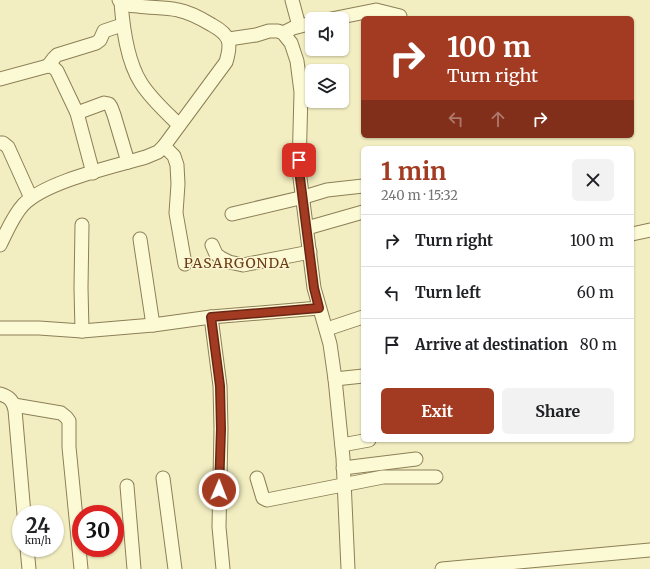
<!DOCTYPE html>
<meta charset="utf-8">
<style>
:root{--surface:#fff;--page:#f2f2f2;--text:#202124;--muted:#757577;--line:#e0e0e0;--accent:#a23b21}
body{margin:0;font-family:Merriweather,serif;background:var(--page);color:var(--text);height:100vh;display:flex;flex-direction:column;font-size:15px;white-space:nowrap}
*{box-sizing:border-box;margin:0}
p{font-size:13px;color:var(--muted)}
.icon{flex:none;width:22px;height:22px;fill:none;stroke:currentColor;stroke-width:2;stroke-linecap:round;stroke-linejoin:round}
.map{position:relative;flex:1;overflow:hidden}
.details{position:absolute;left:361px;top:146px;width:273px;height:296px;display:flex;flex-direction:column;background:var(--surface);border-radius:6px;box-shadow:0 1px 3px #0004}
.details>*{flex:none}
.top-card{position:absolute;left:361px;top:16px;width:273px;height:122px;border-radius:6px;box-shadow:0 1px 3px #0004;background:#a23b21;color:#fff;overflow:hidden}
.fabs{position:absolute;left:305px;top:12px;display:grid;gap:8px}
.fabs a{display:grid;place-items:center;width:44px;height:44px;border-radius:6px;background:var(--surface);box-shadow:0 1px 3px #0004;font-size:20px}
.speed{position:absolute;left:12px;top:505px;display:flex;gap:8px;font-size:20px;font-weight:700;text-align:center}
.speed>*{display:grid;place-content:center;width:52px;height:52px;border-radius:50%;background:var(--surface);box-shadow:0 1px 3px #0004;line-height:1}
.speed small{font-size:10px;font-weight:400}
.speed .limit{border:6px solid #d22;background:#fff;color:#111}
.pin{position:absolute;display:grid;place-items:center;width:34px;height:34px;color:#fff;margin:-17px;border-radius:8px;box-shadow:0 2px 6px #0006}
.me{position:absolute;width:44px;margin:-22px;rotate:1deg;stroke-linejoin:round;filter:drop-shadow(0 0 3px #0008)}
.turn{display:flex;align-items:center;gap:14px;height:84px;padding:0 20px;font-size:18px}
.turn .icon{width:52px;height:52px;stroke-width:2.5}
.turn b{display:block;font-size:28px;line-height:34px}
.lanes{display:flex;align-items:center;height:38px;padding:0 20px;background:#0003;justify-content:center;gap:20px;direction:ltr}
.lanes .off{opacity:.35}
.round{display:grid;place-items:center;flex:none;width:42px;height:42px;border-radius:6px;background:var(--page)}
.overview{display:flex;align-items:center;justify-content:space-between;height:68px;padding:0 20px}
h1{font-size:24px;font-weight:700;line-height:30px;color:var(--accent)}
.action{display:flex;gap:8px;margin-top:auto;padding:8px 20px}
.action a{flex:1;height:46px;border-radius:6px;background:var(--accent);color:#fff;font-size:16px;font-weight:700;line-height:46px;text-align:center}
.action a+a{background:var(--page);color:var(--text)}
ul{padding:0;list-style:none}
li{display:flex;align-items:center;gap:12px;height:52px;padding:0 20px;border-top:1px solid var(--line)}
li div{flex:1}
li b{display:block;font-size:15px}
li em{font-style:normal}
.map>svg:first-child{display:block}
</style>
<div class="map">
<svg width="650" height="569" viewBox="0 0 650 569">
<rect width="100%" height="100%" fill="#f2eec1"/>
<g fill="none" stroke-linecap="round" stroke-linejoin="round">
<defs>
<g id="minor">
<path d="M292,0L299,26"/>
<path d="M121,2C123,29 127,61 141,83C151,99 166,112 179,125"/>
<path d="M331,19L376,10L400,16"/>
<path d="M283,33L293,28L312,23"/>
<path d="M229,39L256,35L269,31H278L283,33L291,43L297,61L301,92L299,170L314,288L330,344L335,379L343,458L348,569"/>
<path d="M48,66L54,58L57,55L96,43L100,40L104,31L122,25"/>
<path d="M0,79L48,66L53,67L57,71L77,113L93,173"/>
<path d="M77,113L104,103L109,104L111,107L114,115L128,162"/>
<path d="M0,143H3L8,147L31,198"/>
<path d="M164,146L174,156L177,165L178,184L176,213L185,264"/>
<path d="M232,214L304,197L327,190L363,186"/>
<path d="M307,228L363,212"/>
<path d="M632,234L650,230"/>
<path d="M140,239L153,325"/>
<path d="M0,245C7,231 13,216 23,205C46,181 113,167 146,157L158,152L164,146L226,62C232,42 230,35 212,25C202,19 189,12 178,10C165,7 151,8 138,6C132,6 123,5 119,0"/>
<path d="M212,245L216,254L221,258L229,262L243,265L310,252"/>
<path d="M211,317L220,386L221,429L219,527L223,569"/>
<path d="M0,328H39L82,331L153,325L211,317L319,308"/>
<path d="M327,329L363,317"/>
<path d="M82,331L81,288L82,225"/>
<path d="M335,379L363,376"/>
<path d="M0,394C10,397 13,401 15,410L24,514"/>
<path d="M14,405L61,413L66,417L69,421V447L81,569"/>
<path d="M342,445L369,440"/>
<path d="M343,468L416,459"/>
<path d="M163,478L175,569"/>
<path d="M257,478L263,498L267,500L383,477H436"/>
<path d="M127,486L134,569"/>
<path d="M27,548L29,569"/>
<path d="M442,569L650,550"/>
</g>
</defs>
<use href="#minor" stroke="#8d7f56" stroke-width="15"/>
<use href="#minor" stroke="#fcf9d5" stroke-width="13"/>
</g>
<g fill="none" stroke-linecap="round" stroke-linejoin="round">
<defs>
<path id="route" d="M219,490L221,429L220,386L211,317L319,308L314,288L299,170V160"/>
</defs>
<use href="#route" stroke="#692615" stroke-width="10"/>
<use href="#route" stroke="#a23b21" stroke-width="7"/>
</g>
<g text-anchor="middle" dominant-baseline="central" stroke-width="3" stroke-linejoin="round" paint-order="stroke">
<g font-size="14" letter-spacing="1" fill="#6c3b17" stroke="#f9f6d1">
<text x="237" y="263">PASARGONDA</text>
</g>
</g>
</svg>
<div class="fabs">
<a><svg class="icon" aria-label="sound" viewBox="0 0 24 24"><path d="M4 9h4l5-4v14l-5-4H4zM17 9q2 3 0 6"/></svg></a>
<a><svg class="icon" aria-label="layers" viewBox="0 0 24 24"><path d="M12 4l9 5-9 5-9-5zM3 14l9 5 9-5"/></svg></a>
</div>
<div class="speed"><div>24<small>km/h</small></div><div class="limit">30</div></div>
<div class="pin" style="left:299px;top:160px;background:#d93025"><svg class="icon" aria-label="arrive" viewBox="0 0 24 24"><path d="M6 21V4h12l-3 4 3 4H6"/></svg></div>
<svg class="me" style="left:219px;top:490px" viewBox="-20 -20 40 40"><circle r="17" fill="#a23b21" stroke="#fff" stroke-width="3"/><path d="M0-11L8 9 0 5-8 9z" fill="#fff"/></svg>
<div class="top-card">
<div class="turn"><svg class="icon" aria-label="right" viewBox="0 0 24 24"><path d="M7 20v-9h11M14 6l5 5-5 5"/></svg><div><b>100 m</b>Turn right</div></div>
<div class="lanes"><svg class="icon off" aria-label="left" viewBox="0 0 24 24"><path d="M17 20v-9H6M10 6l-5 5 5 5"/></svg><svg class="icon off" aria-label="ahead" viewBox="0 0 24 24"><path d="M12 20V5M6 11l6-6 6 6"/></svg><svg class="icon" aria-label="right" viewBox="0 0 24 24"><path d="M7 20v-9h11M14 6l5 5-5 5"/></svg></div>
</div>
<section class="details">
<div class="overview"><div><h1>1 min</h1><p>240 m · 15:32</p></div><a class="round"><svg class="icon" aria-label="close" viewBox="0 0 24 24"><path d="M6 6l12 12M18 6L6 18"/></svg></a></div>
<ul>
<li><svg class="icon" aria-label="right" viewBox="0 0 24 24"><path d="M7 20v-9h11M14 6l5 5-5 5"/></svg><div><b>Turn right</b></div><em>100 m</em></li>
<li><svg class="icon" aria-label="left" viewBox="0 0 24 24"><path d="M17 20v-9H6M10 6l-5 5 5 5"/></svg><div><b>Turn left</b></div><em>60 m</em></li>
<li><svg class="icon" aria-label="arrive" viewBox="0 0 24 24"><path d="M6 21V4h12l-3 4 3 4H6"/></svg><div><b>Arrive at destination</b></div><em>80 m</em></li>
</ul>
<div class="action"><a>Exit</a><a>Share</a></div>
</section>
</div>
